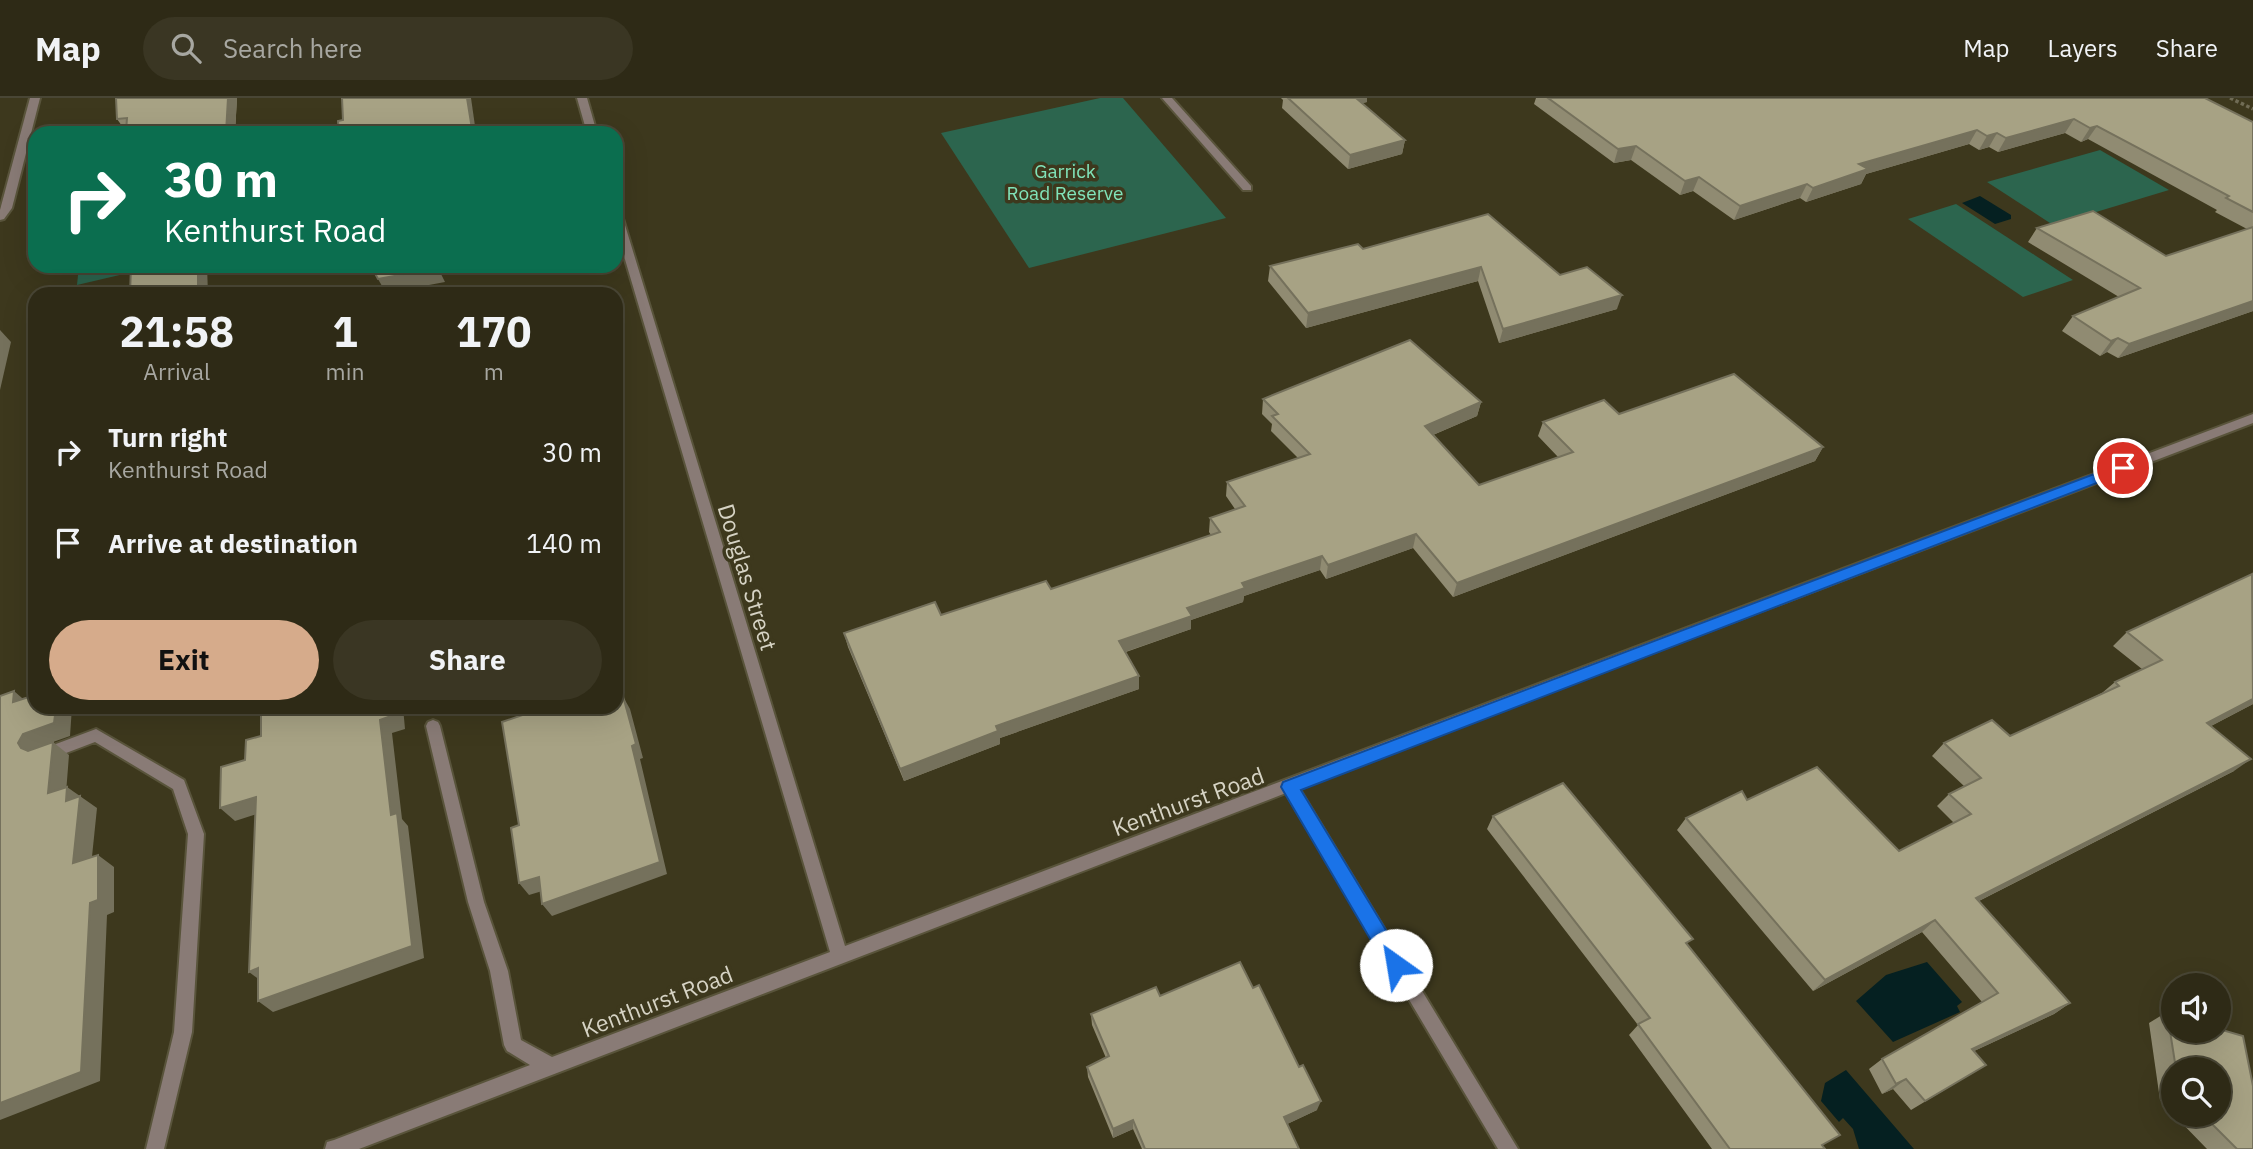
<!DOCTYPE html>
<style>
:root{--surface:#2e2a16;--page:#3a3623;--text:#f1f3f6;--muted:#a7a7a1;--line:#494635;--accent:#d6ab8b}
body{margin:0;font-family:"IBM Plex Sans",sans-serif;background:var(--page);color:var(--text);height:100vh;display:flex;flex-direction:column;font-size:26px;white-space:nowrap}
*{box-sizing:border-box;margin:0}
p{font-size:23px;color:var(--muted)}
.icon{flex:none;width:38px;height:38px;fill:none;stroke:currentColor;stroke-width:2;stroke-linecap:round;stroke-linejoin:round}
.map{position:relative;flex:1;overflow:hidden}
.sheet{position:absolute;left:28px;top:189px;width:595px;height:427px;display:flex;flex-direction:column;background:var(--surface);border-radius:21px;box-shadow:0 7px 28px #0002,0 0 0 2px var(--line)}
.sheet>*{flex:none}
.banner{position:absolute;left:28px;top:28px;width:595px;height:147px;border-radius:21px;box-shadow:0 7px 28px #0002,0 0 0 2px var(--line);background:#0b6e4f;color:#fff;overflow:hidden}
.tools{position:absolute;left:2161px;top:875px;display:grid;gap:14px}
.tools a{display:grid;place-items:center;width:70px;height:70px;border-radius:50%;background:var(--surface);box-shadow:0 7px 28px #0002,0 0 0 2px var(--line);font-size:35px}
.pin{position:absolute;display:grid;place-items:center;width:60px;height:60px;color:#fff;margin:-30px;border:4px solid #fff;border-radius:50%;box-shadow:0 2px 7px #0007}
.me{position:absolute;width:77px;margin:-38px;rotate:328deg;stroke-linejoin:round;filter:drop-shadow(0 0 5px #0008)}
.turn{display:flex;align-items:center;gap:24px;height:147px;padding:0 21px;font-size:32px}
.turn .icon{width:91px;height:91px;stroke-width:2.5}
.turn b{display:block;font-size:49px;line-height:60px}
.eta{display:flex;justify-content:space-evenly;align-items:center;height:119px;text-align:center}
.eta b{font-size:42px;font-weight:800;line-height:49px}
.primary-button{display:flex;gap:14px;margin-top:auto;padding:14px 21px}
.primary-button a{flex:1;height:80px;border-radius:42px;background:var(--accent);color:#111;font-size:28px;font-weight:800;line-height:80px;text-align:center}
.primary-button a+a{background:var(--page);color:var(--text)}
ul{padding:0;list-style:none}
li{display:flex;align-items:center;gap:21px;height:91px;padding:0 21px}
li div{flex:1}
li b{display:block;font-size:26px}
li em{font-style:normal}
header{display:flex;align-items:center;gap:42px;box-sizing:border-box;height:98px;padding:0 35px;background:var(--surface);border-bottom:2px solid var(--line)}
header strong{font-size:33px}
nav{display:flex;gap:38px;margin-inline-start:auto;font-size:24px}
.search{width:490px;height:63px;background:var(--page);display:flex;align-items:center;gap:18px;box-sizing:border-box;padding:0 24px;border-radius:38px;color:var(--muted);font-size:26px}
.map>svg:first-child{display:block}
</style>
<header>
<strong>Map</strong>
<div class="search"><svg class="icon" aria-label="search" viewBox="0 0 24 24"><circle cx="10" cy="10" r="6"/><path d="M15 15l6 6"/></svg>Search here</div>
<nav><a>Map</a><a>Layers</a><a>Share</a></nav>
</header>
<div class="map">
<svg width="2253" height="1051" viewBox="0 0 2253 1051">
<rect width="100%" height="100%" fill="#3d381d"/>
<g fill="#2c654e">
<path d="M1100,0H1123L1226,120L1029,170L941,35Z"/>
<path d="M2100,52L2169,92L2053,127L1987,84Z"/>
<path d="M1956,106L2073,182L2023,199L1908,121Z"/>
<path d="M79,168H158L77,187Z"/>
</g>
<g fill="#052021">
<path d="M1980,98L2011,117V121L1995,126L1962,105Z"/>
<path d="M1927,864L1962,904L1957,908L1960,914L1893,944L1856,903L1886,877Z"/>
<path d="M1846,972L1914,1051H1859L1853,1031L1843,1020L1839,1024L1821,1003L1825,985Z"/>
</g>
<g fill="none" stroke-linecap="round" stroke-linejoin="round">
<defs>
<g id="street">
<path d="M30,0H40L12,110L4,121L0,122V112Z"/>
<path d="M577,0H587L597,35H587Z"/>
<path d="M1162,0H1172L1251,88V92H1243Z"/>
<path d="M616,111L621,114L845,848L2253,316V325L1299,690L1518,1051H1498L1286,695L359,1051H325L327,1044L334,1042L530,967L507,953L504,947L490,873L468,804L426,628L428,624L433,622L438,624L440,628L484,804L508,873L521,942L552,959L830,854L616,131Z"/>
<path d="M96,631L184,682L204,736L192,934L164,1051H146L174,934L188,736L173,691L95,644L45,663L40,662L37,657L40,652Z"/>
</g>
</defs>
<use href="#street" stroke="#59543b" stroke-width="4"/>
<path stroke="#706c55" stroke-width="3.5" stroke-dasharray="3.5 2.5" stroke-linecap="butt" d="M2230,0L2253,11"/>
<use href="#street" fill="#897b76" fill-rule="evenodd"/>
</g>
<g fill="#908b72">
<path d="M237,0L235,35H127L117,21Z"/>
<path d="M1281,0H1367V4L1362,5L1405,42L1402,56L1348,71L1282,10L1283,2Z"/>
<path d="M1536,0H1701L2253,24V213L2118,260L2107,254L2100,258L2062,233L2073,218L2119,199L2028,144L2037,130L2166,158L2247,131L2215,114L2217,112L2088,41L2081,44L2065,35L1998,54L1989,49L1979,52L1969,46L1866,76L1861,86L1806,104L1800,100L1734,122L1693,93L1680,97L1631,62L1614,65L1534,6Z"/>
<path d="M1363,151L1560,177L1617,211L1499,245L1478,183L1306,230L1268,183L1270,168Z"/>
<path d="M1263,301L1481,304L1477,318L1433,337L1479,387L1558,359L1538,338L1543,324L1619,316L1823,349L1815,363L1453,499L1413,450L1326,481L1320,472L1244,498L1243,504L1191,522V531L1126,554L1139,578V591L1000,640V646L904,683L848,549L844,535L941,517L1051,491L1211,437L1209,434L1210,420L1235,411L1226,398L1227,384L1298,360L1271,333L1272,326L1262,316Z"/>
<path d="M2253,477V606L2211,628L2234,673L1979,803L2070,905L2054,916L1974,953L1971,976L1911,1012L1893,991L1882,996L1869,971L1882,961L1982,904L1922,834L1813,893L1677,732L1686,720L1747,702L1899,753L1954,725L1937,708L1949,696L1964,688L1932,658L1944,645L2010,638L2102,595L2115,584L2142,571L2113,548L2127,534Z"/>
<path d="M1493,718L1688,847L1825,1051H1712L1629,937L1638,927L1487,731Z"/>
<path d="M1160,898L1317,1012L1287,1026L1299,1051H1142L1133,1031L1113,1040L1088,979L1087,969L1106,960L1092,927L1091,916Z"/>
<path d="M2167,914L2174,916V933H2219V931L2243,938L2253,988V1051H2207L2174,1017H2219V971H2174V1016L2160,1002L2149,925Z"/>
</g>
<g fill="#75715c">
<path d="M228,0H237L235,35H226Z"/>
<path d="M467,0H471L476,35H452Z"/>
<path d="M1349,0H1367V4L1348,9Z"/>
<path d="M2074,21L2065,35L1998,54L2006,40Z"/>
<path d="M2097,28L2088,41L2081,44L2090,30Z"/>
<path d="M144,30L149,35H127L126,33Z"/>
<path d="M1977,32L1969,46L1866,76L1861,86L1806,104L1813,90L1859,66Z"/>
<path d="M1997,35L1989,49L1979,52L1987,38Z"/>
<path d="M1405,42L1402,56L1348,71L1350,57Z"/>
<path d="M1636,48L1631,62L1614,65L1618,51Z"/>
<path d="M1699,79L1693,93L1680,97L1685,83Z"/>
<path d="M1807,86L1800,100L1734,122L1740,108Z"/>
<path d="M198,168H207L208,196H198Z"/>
<path d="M437,168L445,184L386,195L378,181Z"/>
<path d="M1481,169L1478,183L1306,230L1308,215Z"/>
<path d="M1622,197L1617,211L1499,245L1503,231Z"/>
<path d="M2253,203V213L2118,260L2129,246Z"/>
<path d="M0,232L11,244L0,292Z"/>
<path d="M2118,240L2107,254L2100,258L2111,243Z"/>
<path d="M1481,304L1477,318L1421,342L1425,328Z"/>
<path d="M1823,349L1815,363L1453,499L1457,485Z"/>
<path d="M1416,436L1413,450L1326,481L1328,467Z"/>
<path d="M1322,458L1320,472L1244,498L1243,504L1191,522V531L1119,556V543L1242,485Z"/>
<path d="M1139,578V591L1000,640V646L904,683L900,671L996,628Z"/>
<path d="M616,586L630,611L643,660L640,661L667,776L552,818L542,806L620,599Z"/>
<path d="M14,593L30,607L13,604Z"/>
<path d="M2253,601V606L2192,638L2207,625Z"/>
<path d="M56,609H72L70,638L53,644L69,657L65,708L48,695L35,658L21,650L18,645L23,636Z"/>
<path d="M393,609H403L405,631L392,635L402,721L408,728L424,860L273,914L258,903L380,622Z"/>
<path d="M2251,661L2234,673L1963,811L1976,800Z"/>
<path d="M67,689L97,710L90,778L73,765L66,703Z"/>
<path d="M256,699L269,712L235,723L220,710Z"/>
<path d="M98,757L114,769V814L107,817L100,983L0,1022V1005L90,805Z"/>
<path d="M539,779L549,791L529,797L519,785Z"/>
<path d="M1935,822L1922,834L1813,893L1825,882Z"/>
<path d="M258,870L264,885L249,874Z"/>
<path d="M2070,905L2054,916L1957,961L1972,951Z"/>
<path d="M1906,981L1893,991L1882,996L1896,986Z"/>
<path d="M1321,1003L1317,1012L1281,1029L1284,1019Z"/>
<path d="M1133,1022V1031L1113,1040V1031Z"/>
</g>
<g fill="#a7a284" stroke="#75715c" stroke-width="2">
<path d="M116,0H228L226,35H148V34L143,35L144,30L126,33L127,20L117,21Z"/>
<path d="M342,0H467L472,31L452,35H339L338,23L343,22Z"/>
<path d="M1288,0H1356L1405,42L1350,57Z"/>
<path d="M1548,0H2205L2253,24V114L2226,100L2229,98L2097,28L2090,30L2074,21L2006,40L1997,35L1987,38L1977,32L1859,66L1868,71L1813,90L1807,86L1740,108L1699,79L1685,83L1636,48L1618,51Z"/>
<path d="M2093,113L2166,158L2253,129V203L2129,246L2118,240L2111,243L2073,218L2140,190L2037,130Z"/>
<path d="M1488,116L1560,177L1587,169L1622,197L1503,231L1481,169L1308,215L1270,168L1358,146L1363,151Z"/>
<path d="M131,168H198V196H130Z"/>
<path d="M371,168H437L438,170L378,181Z"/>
<path d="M1410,242L1481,304L1425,328L1479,387L1573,354L1543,324L1604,302L1619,316L1734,276L1823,349L1457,485L1416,436L1328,467L1322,458L1242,485L1245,490L1187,510L1192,518L1119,543L1139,578L996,628L998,633L900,671L844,535L935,504L941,517L1046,483L1051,491L1220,434L1210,420L1245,408L1227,384L1310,356L1272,318L1278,316L1263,301Z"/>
<path d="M2252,476L2253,601L2207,625L2251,661L1976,800L2070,905L1972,951L1986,967L1925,1003L1906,981L1896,986L1882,961L1998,895L1935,822L1825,882L1686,720L1742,693L1747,702L1817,669L1899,753L1971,716L1949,696L1981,680L1944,645L1992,622L2010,638L2119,588L2115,584L2162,562L2127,534Z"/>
<path d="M616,586L620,599L623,598L636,646L632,648L660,764L542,806L539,779L519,785L511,730L519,727L502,624L546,609H616Z"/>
<path d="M14,593L13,604L35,597V609H56L54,625L23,636L18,645L21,650L28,653L53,644L48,695L67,689L66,703L80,698L73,765L98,757V802L90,805L81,974L0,1005V598Z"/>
<path d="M280,609H393L394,617L380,622L391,717L397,715L412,848L258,903V870L249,874L256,699L220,710L221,669L245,662L246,642L261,638V615Z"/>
<path d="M1563,685L1693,841L1686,845L1840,1037L1822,1047L1825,1051H1730L1638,926L1650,920L1493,718Z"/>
<path d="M1240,864L1253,890L1259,887L1299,969L1303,967L1321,1003L1284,1019L1299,1051H1145L1133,1022L1113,1031L1087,969L1109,958L1091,916L1156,889L1160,898Z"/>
<path d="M2167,914L2174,916V933H2219V931L2243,938L2253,988V1051H2237L2203,1017H2219V971H2176Z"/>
</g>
<path fill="#1a73e8" stroke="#114b97" stroke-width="2" d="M2123,365L2130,370L2128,373L1301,692L1403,860L1406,867L1403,873L1396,876L1389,873L1281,689L1283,684Z"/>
<g text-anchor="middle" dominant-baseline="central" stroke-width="7" stroke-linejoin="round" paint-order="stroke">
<g font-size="19" fill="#81e3b9" stroke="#3d381d">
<text x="1065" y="73">Garrick<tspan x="1065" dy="22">Road Reserve</tspan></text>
</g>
<g font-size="23" fill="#d6d3c4" stroke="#3d381d">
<text transform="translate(748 479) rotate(73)">Douglas Street</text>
<text transform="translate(1188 703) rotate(-20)">Kenthurst Road</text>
<text transform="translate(657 903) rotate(-21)">Kenthurst Road</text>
</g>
</g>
</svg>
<div class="tools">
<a><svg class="icon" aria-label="sound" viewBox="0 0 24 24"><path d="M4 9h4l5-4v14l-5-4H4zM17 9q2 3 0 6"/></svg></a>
<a><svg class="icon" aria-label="search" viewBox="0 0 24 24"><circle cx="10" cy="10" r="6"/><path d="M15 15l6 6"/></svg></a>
</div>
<div class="pin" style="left:2123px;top:370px;background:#d93025"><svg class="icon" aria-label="arrive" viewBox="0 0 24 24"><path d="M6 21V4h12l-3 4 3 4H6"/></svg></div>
<svg class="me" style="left:1396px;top:867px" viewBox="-20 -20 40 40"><circle r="19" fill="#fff"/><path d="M0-13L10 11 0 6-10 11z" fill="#1a73e8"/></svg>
<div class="banner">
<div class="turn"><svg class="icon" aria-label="right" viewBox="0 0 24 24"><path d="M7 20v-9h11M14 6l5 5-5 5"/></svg><div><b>30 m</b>Kenthurst Road</div></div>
</div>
<section class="sheet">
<div class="eta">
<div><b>21:58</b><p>Arrival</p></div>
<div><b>1</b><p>min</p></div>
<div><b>170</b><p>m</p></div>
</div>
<ul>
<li><svg class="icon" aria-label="right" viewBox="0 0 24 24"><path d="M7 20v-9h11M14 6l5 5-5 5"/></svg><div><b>Turn right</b><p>Kenthurst Road</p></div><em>30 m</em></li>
<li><svg class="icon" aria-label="arrive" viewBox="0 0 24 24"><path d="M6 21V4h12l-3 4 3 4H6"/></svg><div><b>Arrive at destination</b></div><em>140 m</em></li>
</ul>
<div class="primary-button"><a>Exit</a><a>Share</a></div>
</section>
</div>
